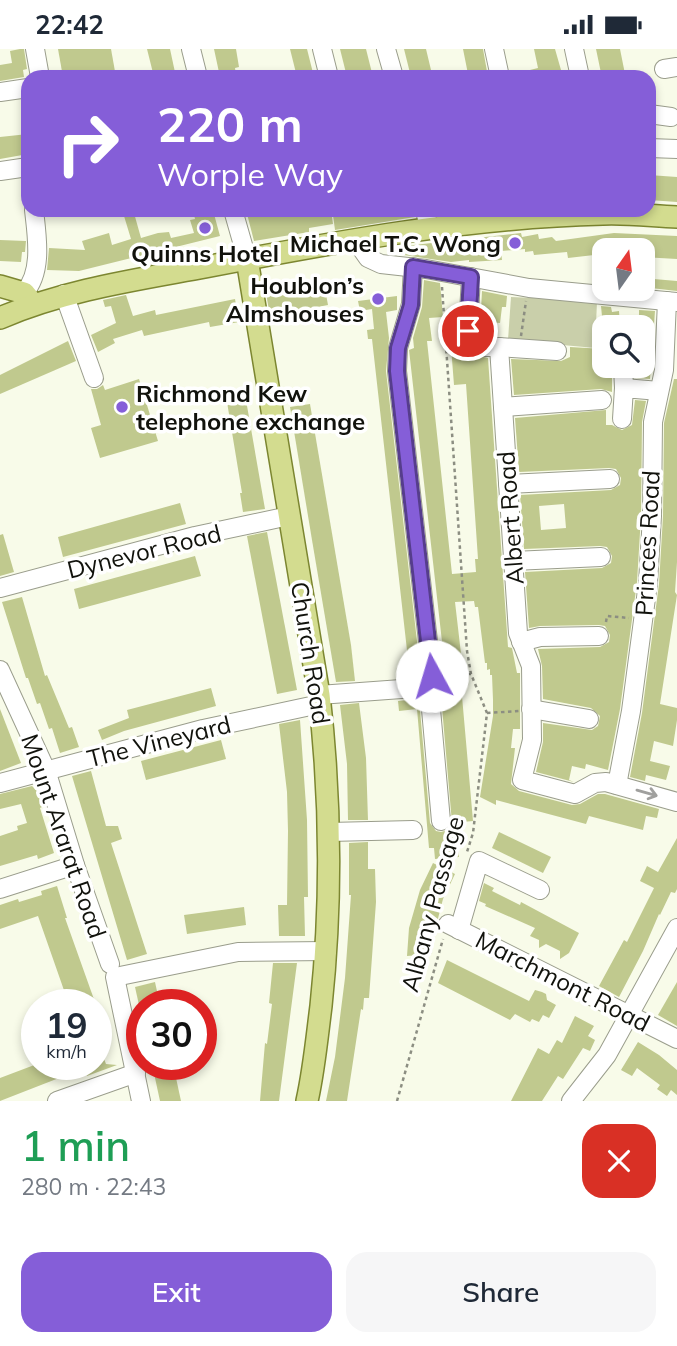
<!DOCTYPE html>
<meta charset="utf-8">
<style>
:root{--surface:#fff;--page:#f6f6f7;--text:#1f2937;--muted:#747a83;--accent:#855ed8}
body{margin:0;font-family:Mulish,sans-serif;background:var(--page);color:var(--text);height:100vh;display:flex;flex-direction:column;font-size:26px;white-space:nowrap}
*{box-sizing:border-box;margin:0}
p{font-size:23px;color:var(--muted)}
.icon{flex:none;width:38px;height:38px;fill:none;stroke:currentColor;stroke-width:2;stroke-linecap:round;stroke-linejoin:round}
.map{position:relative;height:1052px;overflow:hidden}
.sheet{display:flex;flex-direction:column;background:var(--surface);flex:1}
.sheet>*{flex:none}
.banner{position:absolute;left:21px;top:21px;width:635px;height:147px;border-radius:21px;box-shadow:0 4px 10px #0003;background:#855ed8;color:#fff;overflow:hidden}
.needle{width:46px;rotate:14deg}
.fabs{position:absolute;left:592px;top:189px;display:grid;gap:14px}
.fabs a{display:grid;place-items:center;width:63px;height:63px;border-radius:14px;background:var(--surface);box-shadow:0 4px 10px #0003;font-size:35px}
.speed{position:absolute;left:21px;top:940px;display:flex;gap:14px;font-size:35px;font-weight:700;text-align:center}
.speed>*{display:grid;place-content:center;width:91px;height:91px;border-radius:50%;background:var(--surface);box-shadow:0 4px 10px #0003;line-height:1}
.speed small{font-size:18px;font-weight:400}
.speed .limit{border:10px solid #d22;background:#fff;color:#111}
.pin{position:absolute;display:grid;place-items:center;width:60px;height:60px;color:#fff;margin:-30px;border:4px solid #fff;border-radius:50%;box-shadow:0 2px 7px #0007}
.me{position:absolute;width:77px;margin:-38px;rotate:354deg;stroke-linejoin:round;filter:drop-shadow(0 0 5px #0008)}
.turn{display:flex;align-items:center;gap:24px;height:147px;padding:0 21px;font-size:32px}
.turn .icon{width:91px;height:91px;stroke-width:2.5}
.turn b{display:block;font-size:49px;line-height:60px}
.round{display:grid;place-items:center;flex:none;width:74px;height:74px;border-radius:21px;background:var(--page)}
.overview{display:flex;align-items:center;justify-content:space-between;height:119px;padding:0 21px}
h1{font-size:42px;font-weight:600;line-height:52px;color:#1e9e55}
.primary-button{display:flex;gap:14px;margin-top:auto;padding:14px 21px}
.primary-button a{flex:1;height:80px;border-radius:21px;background:var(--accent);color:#fff;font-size:28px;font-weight:600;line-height:80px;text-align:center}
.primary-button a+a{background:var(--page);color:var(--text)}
.status{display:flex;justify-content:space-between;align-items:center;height:49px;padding:0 35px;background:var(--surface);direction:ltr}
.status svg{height:19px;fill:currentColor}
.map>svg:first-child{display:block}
</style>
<div class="status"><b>22:42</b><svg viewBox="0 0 49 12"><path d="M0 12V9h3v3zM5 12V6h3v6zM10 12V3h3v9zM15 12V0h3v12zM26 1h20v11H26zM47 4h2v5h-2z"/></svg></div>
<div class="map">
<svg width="677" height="1052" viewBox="0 0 677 1052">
<rect width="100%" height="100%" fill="#f8fbe9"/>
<path fill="#c9cfaa" d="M511,248L597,252L595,299L508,291Z"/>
<g fill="#c0c98e" fill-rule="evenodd">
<path d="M20,0H24L27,20L23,21L24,28L0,32V16L12,14L10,2Z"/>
<path d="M58,0H111L116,28H63Z"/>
<path d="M147,0H170L176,28H154Z"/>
<path d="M214,0H236L239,18L235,19L236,26L220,28Z"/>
<path d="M290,0H307L314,28H297Z"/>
<path d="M340,0H366L373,28H347Z"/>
<path d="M404,0H426L431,21L427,22L429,28H411Z"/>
<path d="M463,0H483L488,28H473L472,24L468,25Z"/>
<path d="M534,0H555L563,28H519L518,24L538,19Z"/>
<path d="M596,0H620L625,25L604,28L603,24H601Z"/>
<path d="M28,85V105L0,110V88Z"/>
<path d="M649,126L677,128V153L649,151Z"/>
<path d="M193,161H211L212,165H214L220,187L79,222L47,221L49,199L85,201L82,192L109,184L112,196L131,190L124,167L134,164L141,189L158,184L169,183L171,189L194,184L190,171L195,170Z"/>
<path d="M246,161H331L333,175L309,179V183L254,192Z"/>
<path d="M369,161H414L415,168L335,181L333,166Z"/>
<path d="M521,184L522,188L538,185L539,190L552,188L556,192L614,184L677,187V210L642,208V201H604L594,203V206L568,209L567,203L534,206L533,202L525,203V200L501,202L502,211L469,213V211L451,213L397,205L396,198Z"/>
<path d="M0,191L26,192L25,203H22L21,213L0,212Z"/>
<path d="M642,229L677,232V242L642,238Z"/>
<path d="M424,231L440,234L443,268L429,269L432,292H427L452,525L476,523L475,510H478L466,335L454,336L449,272H457L459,293L466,304L488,309L508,598L512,599L517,624H520V680H513L511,699H515L511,735L519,742L572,756L580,755L598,745H605L659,760L657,769L646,767L643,781L589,767L586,775L496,751V756L480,748L493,667V651L492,626H490V620L487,621V614H485L478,558H475L474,552L455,553L463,622L464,636H461L473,772L452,774L440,635L443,628H446L409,301L414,299L413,289L422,258Z"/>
<path d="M324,235L328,256L270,267L266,244Z"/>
<path d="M482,242L507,247L506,258H502L500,274L487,273L486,281L480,280Z"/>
<path d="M126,246L133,267L155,261L156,266L235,250L239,273L210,278L209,273L144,287L142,281L113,290L115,294L98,303L91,286L116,274L111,257L105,258L103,251Z"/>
<path d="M397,247V261L386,263L389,289L386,322L421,627L410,628L372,290H368L367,281L374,280L372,260L360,262L358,252Z"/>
<path d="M601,257L611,258L612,263L619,262L620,277L603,278Z"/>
<path d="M639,261L655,262L650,330L637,329V317H642V278H639Z"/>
<path d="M68,292L76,312L0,345V326Z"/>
<path d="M570,298L604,300V321L612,320V343L601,340L514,346L511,310L561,312L570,308Z"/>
<path d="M139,330L158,392L100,409L91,379L101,376L91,340H97L103,336L105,341Z"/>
<path d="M674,330H677V513L675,543L677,546L660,655L677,659V671L673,697L654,692L650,712L670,717L666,731L646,726L645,732L630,728L642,664L659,535L663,467L664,374Z"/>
<path d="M246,351L265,460L243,463L240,444H242L227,353Z"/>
<path d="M635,351L646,352L642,373L641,467L637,533L620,660L608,721L586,715L585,720L572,717L569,731L574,733L536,723L543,693V674L592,681L598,677L600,667L591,659L543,650L542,617L538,600L600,598L609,593L610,586L605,577L599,576L540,577L529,579L525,523L602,519L611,514L612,507L607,498L600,497L524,500L520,446L611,441L620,436L621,429L616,420L609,419L519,423L515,369L606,361V376H612L622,381L632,376ZM564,455L566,479L541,481L539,457Z"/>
<path d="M310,355L351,596L355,632L336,633L312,491L290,358Z"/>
<path d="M180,454L186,475L63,508L58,488Z"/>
<path d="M267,483L297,641L277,645L247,487Z"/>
<path d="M3,485L14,523L0,527V486Z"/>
<path d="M195,507L201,527L79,560L74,540Z"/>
<path d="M22,548L45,627L47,626L69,679L72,678L79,698L60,704L52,679L49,680L40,654L37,655L28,629H26L2,553Z"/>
<path d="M211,639L216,657L124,682L102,691L98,681L129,669L127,661Z"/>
<path d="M419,650L430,774L436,782L441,783L448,781L452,775L453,798H458L459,808L435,810L434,799H429L417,660L399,662L398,652Z"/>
<path d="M359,654L366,709L368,771H348L347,715L340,656Z"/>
<path d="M0,660L21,714L0,722Z"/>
<path d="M300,671L307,771L308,848H304L305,887H279L278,856H287L288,782L287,743L279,675Z"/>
<path d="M221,691L226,710L146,731L141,712Z"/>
<path d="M91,722L106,777H118L122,790L111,794L147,905L127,911L72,727Z"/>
<path d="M32,737L39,744L42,758L40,759L54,804L38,810L37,806L0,817V787L18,781L17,777L27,774L21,755L0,760V745Z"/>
<path d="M499,783L551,808L543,824L492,799Z"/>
<path d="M677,789V840L675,844L671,843L660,866L659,865L643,902L619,948L599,937L624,891L627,893L654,839L640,832L647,817L658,823Z"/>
<path d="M368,793V820H375L376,853L369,949H364L363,961L361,960L347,1052H326L335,1008L345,929L351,846H349V794Z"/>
<path d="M433,814L455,825L443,850L433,889L432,905L407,907L409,879L420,841Z"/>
<path d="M484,834L494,839L492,842L520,856L521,853L579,884L569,904L560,910V902L546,895L539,899V891L530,887L535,879L485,857L486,855L479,852Z"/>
<path d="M57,837L67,869H65L96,956H75L71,945L66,947L38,867L0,880V856L18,850L19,853L42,846L41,842Z"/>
<path d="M244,858L246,876L187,885L184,866Z"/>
<path d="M447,911L529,952L535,941L542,943L546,945L547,951L556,956L549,969L543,966L539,973L532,970L530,973L515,965L510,971L438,934Z"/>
<path d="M273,914H297L279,1052H260L265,994L267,995L272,955L269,954Z"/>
<path d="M155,933L160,956H139L135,938Z"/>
<path d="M677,933V977L658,966Z"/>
<path d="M575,967L594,977L588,987L595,991L590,1002L583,999L563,1030L558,1027L542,1052H511L538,999L549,1005L557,991L562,994Z"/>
<path d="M96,971L108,999L101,1002L106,1015L117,1016L87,1027L82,1015H96Z"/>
<path d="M638,993L659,1006L677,1021V1046L671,1041L667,1047L657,1040L660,1036L637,1019L632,1027L621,1021Z"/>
<path d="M37,1015H48L50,1020L55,1018L59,1029L0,1052V1029Z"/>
<path d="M152,1015H173L181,1052H160Z"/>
</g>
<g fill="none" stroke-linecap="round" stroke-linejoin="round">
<defs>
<g id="minor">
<path d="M35,0L40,28"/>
<path d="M191,0L198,28"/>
<path d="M322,0L329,28"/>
<path d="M386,0L394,28"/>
<path d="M494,0L500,28"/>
<path d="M574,0L580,28"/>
<path d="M664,20L677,18"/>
<path d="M0,43L28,39"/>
<path d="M649,65L671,68"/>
<path d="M649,99L677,100"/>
<path d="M0,122L28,118"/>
<path d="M233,161L247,210"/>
<path d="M425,161L429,180"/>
<path d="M356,192L368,209L381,215L426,220L529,239L677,253"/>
<path d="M413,218L411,255L398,299L397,322L432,627"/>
<path d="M471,228L468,282L470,291L481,298H499L518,584L531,617L532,691L522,731L575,745L595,734L606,733L677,753"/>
<path d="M24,244C43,223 37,188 34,161"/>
<path d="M64,245L94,329"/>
<path d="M499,298L557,302"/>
<path d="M623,317L624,339"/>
<path d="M503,358L602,351"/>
<path d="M622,370L624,339L659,342"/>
<path d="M508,435L610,430"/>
<path d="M513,512L601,508"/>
<path d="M0,539L195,487L289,467"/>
<path d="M521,593L540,588L599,587"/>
<path d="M0,621L46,721L75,816L110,915"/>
<path d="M319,646L429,638L441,772"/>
<path d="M531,660L589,670"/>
<path d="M0,734L203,680L320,655"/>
<path d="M617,736L631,662L648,534L652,467L653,373L664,321L667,252"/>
<path d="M329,783L413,781"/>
<path d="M0,840L75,816"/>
<path d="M448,875L677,990"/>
<path d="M459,881L479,812L540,841"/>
<path d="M57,1052L136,1024"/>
<path d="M141,1052L115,928L238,903L327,902"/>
<path d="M571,1052L607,1006L677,879"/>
</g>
<g id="major">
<path d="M247,210L319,646C331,750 332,853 321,957C317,988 314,1021 307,1052"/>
<path d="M0,237L24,244L33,255"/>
<path d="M0,269C65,241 135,231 205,218C335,193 470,168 603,165C628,164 652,167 677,168"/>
</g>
</defs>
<use href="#minor" stroke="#9a9d8c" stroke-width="20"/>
<use href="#major" stroke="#7c8630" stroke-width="24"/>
<g stroke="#8c8e82" stroke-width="2.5" stroke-dasharray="3.5 3.5" stroke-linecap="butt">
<path d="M442,238L467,602L471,625L487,664L473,784L467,803"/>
<path d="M521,287L526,252"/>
<path d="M606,573L607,567L629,569"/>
<path d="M447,626L471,625"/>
<path d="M487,664L519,662"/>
<path d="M397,1052L443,890"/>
</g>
<use href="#minor" stroke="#fff" stroke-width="18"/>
<use href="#major" stroke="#d3dc8f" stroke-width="21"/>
</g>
<defs><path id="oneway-shaft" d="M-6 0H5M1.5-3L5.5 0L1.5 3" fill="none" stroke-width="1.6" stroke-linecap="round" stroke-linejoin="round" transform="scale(1.75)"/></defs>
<use stroke="#a0a09e" href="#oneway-shaft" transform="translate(647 744) rotate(16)"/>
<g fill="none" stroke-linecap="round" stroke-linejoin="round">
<defs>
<path id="route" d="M432,627L397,322L398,299L411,256L413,218L471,228L468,282"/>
</defs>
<use href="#route" stroke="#563d8c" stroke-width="18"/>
<use href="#route" stroke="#855ed8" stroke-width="12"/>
</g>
<g fill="#855ed8" stroke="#fff" stroke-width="2.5">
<circle cx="205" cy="179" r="7"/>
<circle cx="515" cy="194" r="7"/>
<circle cx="378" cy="250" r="7"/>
<circle cx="122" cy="358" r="7"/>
</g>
<g text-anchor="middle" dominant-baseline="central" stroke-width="7" stroke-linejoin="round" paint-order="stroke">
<g font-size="24" font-weight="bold" fill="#11120c" stroke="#fff" text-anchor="end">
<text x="501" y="194">Michael T.C. Wong</text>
<text x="205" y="204" text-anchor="middle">Quinns Hotel</text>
<text x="364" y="236">Houblon’s<tspan x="364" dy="28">Almshouses</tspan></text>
<text x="136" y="344" text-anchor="start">Richmond Kew<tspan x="136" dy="28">telephone exchange</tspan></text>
</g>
<g font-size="24" fill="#11120c" stroke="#fff">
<text transform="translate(510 469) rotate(-94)">Albert Road</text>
<text transform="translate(647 494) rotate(-87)">Princes Road</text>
<text transform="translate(144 502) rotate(-14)">Dynevor Road</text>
<text transform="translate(311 604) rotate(81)">Church Road</text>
<text transform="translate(159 692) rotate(-14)">The Vineyard</text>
<text transform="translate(64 787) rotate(71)">Mount Ararat Road</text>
<text transform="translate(432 855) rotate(-75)">Albany Passage</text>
<text transform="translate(563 932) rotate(27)">Marchmont Road</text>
</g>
</g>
</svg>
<div class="fabs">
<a><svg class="needle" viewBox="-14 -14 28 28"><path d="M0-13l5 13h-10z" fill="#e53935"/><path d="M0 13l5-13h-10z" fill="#747a83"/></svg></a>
<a><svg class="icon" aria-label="search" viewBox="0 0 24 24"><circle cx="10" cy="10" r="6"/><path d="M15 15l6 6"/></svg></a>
</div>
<div class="speed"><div>19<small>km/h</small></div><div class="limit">30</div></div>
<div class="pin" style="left:468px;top:282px;background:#d93025"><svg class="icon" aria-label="arrive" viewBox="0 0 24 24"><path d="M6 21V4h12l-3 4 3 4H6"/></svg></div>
<svg class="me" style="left:432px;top:627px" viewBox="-20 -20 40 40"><circle r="19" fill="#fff"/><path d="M0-13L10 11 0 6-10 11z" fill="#855ed8"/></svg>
<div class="banner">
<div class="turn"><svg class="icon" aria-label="right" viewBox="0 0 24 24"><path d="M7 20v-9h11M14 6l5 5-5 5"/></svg><div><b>220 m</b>Worple Way</div></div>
</div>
</div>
<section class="sheet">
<div class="overview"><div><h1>1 min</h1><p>280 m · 22:43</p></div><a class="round" style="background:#d93025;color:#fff"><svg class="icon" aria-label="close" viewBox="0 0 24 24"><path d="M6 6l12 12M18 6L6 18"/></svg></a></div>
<div class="primary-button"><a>Exit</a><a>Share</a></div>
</section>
